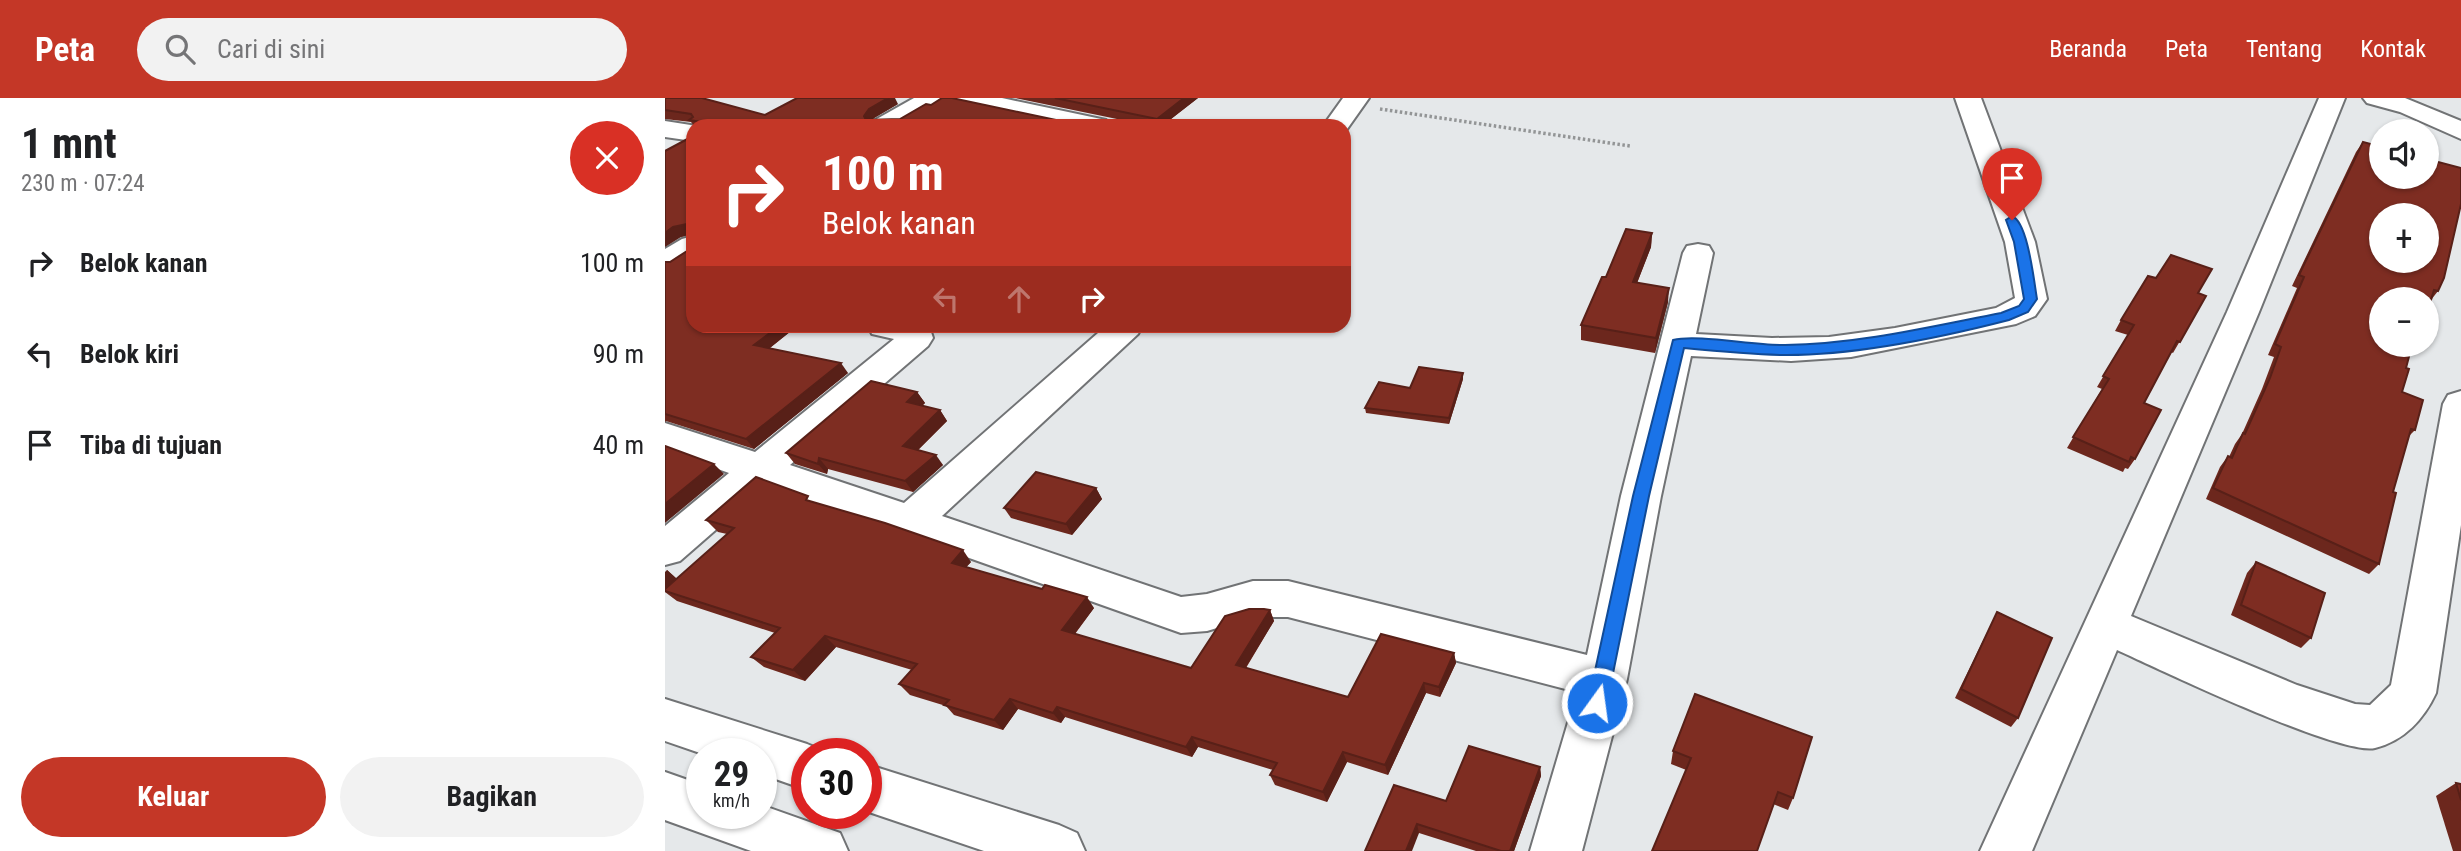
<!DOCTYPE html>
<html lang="id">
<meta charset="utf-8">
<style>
:root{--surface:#fff;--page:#f2f2f2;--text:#202124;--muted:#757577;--accent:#c43727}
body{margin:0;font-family:"Roboto Condensed",sans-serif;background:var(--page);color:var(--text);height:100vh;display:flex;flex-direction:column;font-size:26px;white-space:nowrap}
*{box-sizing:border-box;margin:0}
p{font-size:23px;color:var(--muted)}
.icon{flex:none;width:38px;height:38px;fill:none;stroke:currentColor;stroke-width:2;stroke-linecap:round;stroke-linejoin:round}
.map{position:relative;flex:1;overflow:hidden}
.details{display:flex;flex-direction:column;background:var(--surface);width:665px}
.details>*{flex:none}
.guide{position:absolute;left:21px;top:21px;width:665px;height:214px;border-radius:21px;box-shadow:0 2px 5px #0004;background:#c43727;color:#fff;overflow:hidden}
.tools{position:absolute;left:1704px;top:21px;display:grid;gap:14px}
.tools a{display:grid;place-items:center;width:70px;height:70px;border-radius:50%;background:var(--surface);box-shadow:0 2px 5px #0004;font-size:35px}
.speed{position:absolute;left:21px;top:640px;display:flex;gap:14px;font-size:35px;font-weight:700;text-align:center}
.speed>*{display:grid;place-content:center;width:91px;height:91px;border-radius:50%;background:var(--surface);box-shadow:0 2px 5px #0004;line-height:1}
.speed small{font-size:18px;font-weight:400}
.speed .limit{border:10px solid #d22;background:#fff;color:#111}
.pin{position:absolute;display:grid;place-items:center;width:60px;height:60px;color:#fff;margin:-72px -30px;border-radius:50% 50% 50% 0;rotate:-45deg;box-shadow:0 0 7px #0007}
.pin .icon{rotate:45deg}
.me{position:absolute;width:77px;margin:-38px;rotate:14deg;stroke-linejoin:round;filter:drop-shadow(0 0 5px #0008)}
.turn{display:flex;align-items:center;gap:24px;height:147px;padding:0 21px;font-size:32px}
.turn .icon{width:91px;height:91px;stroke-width:2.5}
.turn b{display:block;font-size:49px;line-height:60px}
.lanes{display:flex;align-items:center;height:66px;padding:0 21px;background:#0003;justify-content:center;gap:35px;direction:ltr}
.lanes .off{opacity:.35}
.round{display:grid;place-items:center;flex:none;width:74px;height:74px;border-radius:37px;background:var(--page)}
.headline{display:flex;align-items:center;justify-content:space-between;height:119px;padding:0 21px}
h1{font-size:42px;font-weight:700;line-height:52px}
.primary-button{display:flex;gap:14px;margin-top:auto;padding:14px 21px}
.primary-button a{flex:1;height:80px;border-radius:42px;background:var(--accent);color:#fff;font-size:28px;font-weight:700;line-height:80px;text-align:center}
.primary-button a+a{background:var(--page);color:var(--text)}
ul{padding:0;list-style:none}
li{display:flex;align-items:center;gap:21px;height:91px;padding:0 21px}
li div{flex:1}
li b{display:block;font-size:26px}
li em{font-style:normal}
header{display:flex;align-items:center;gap:42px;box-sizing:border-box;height:98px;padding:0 35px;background:var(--accent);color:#fff}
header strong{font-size:33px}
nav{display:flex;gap:38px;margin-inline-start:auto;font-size:24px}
.search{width:490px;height:63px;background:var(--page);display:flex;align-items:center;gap:18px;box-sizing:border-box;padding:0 24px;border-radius:38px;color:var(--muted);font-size:26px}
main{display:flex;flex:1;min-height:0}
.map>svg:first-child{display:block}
</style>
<header>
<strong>Peta</strong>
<div class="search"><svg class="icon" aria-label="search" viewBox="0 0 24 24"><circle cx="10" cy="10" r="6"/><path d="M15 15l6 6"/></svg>Cari di sini</div>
<nav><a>Beranda</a><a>Peta</a><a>Tentang</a><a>Kontak</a></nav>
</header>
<main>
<section class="details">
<div class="headline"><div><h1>1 mnt</h1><p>230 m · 07:24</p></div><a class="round" style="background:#d93025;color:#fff"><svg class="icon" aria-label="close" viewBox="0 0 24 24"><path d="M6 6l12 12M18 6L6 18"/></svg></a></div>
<ul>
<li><svg class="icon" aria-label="right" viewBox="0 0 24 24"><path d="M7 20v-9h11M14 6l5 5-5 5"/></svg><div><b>Belok kanan</b></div><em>100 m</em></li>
<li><svg class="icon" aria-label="left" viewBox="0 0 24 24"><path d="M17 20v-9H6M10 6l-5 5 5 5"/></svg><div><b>Belok kiri</b></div><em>90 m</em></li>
<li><svg class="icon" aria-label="arrive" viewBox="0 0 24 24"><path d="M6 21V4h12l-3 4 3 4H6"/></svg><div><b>Tiba di tujuan</b></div><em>40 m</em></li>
</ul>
<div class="primary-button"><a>Keluar</a><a>Bagikan</a></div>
</section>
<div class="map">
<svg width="1796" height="753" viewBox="0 0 1796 753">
<rect width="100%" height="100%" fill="#e5e8ea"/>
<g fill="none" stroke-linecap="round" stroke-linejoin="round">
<defs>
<g id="minor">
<path d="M249,0H280L276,5L238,28H206L210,22Z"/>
<path d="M288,0H337L441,22L445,28H395L292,5Z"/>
<path d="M678,0H704L680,34L679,28H658Z"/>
<path d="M1290,0H1316L1370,144L1382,201L1370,218L1351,226L1186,259L1126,263L1026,258L996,398L962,581L917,753H865L912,594L623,519H588L542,533L516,535L101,388L15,463L0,467V428L64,375L0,352V325L90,354L229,241L207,236L203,228H264L268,240L263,248L125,367L239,405L441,228H477L473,236L277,418L516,499L542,496L588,483H623L922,557L956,398L1018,155L1022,148L1033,146L1044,148L1048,155L1031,236L1107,240L1164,239L1230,230L1331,210L1350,200L1340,144Z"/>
<path d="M1654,0H1680L1594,214L1466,518L1632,587L1690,606L1705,607L1726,587L1778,306L1783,297L1796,293V427L1771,595C1759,621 1739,643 1710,650C1675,658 1494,571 1452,552L1367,753H1315L1562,214Z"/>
<path d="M1698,0H1740L1796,23V41L1735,14L1702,5Z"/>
<path d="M0,23L32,28H28V43L0,39Z"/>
<path d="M28,138V160L11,171L0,173V151L17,141Z"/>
<path d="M0,601L142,646L159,653L161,656H142V692L96,676V656H38L0,643Z"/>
<path d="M201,666L394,727L412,735L420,753H319L201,713Z"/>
<path d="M0,674L37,687V716H96V707L175,735L183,753H86L0,722Z"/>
</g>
</defs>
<use href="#minor" stroke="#717375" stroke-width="4"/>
<path stroke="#939596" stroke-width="3.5" stroke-dasharray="2.5 2.5" stroke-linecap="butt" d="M715,11L965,48"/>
<use href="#minor" fill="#fff" fill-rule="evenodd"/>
</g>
<g fill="#6c271d">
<path d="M0,0L100,17L233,6L209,20L207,22L235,21L266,7L391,22H415L418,28H29L26,24L0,21Z"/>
<path d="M350,0H533L497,28H486Z"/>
<path d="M28,38V228L131,229L105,250L183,275L89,351L1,323L0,324V164H5L22,153V137L16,139Z"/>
<path d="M1698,44L1773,193L1766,202L1717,201L1741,270L1737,294L1750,332L1743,339L1728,394L1714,466L1704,476L1541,401L1555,369L1563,358L1564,359L1570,346L1577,336L1597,291L1609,259L1603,257L1632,190L1627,188L1691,54Z"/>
<path d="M987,135L986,149L972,185L1003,204L990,255L916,242V227L941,179Z"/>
<path d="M1533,195L1541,198L1508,255L1506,254L1479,305L1470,361L1463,371L1460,370L1458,374L1402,350L1437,291L1432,289L1463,237L1450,233L1456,222Z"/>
<path d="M798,281L784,326L701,315L700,310Z"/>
<path d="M252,294L260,305L257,308L275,312L282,323L253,352L278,367L248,394L163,371L162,376L130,366L121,355Z"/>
<path d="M431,390L437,401L407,437L346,420L339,410Z"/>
<path d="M148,404L306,464L301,469L429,510L410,536L526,570L605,512L609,523L581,570L683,599L789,555L791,565L775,599L761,595L723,677L682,664L662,704L610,687L605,677L608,672L533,649L527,659L400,619L396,625L353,611L338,632L289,617L281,608L245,597L234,586L247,572L171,549L140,583L99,569L86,559L110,535L12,503L0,494L2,472L12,481L62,436L53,434L41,422Z"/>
<path d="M1591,464L1646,540L1636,550L1566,517L1582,475Z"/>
<path d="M1332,514L1353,620L1346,629L1290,600Z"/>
<path d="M1008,653L1128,700L1123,712L1006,666Z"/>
<path d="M875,669L876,678L849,753H811L754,735L700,753L781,703Z"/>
<path d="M1791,685L1796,686V753H1788L1771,698Z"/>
</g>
<g fill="#582018">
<path d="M223,0H230L233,6L209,20L204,27L199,18L204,11Z"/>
<path d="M519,0H533L497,28H494L492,21Z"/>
<path d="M415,22L418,28H406Z"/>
<path d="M22,126L28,136L16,139L0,149V135L8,129Z"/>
<path d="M987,135L986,149L967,198L968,184Z"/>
<path d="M1004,190L1003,204L990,255L991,240Z"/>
<path d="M114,228H130L131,229L97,256L89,247Z"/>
<path d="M176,265L183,275L89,351L81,341Z"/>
<path d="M798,275V281L784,326V320Z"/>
<path d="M252,294L260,305L249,315L242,304Z"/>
<path d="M275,312L282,323L246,359L238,348Z"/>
<path d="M271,357L278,367L248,394L240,383Z"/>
<path d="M154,360L163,371L162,376L153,366Z"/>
<path d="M49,366L59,376L0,425V406Z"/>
<path d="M431,390L437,401L407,437L401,426Z"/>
<path d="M298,452L306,464L295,476L287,465Z"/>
<path d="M2,472L13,482L0,494V474Z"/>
<path d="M422,499L429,510L404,543L397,532Z"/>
<path d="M605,512L609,523L576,577L571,567Z"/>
<path d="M160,538L171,549L140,583L128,572Z"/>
<path d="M789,555L791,565L775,599L774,589Z"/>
<path d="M759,585L761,595L723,677L720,667Z"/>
<path d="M345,601L353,611L338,632L329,622Z"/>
<path d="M392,609L400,619L396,625L388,615Z"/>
<path d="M527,639L533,649L527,659L521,649Z"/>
<path d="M678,654L682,664L662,704L658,694Z"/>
<path d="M875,669L876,678L849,753H845Z"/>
<path d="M752,726L754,735L747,753H741Z"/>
</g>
<g fill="#7e2d22" stroke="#582018" stroke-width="2" fill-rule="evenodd">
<path d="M0,0H37L100,17L132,0H223L204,11L199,18L201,22L235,21L261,6L266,7L277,0H287L391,22H415L406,28H46L50,26L24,22L28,19L26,16L0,12Z"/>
<path d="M390,0H519L492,21Z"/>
<path d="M28,38V228H114L89,247L176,265L81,341L0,316V164H5L22,153V126L8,129L0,135V53Z"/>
<path d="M1698,44L1717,49V79H1762V61L1796,70V106L1779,180L1773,193L1769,192L1762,215V201H1717V247H1747L1741,270L1744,271L1737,294L1758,302L1750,332L1746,331L1728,394L1731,395L1714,466L1548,390L1563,358L1567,360L1578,335L1580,336L1605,280L1616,249L1610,246L1639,179L1634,177ZM1717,117H1762V163H1717Z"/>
<path d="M961,131L987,135L968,184L1004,190L991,240L916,227L937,179H941Z"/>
<path d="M1506,157L1547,171L1533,195L1541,198L1515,244L1512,243L1479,305L1496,312L1470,361L1466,359L1464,364L1408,339L1444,281L1438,278L1469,227L1456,222L1483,178L1491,180Z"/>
<path d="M754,269L798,275L784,320L700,310L714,284L745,290Z"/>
<path d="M206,283L252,294L242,304L275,312L238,348L271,357L240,383L154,360L153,366L121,355Z"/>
<path d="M0,348L49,366L0,406Z"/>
<path d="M371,374L431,390L401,426L339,410Z"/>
<path d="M91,379L143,398L141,402L220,425L298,452L287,465L377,491L380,487L422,499L397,532L526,570L560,518L584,511H599L605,512L571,567L683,599L716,536L789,555L774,589L759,585L720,667L678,654L658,694L605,677L612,665L527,639L521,649L392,609L388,615L345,601L329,622L279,607L284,602L234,586L252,566L160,538L128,572L86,559L115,530L0,493V491L69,430L41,422Z"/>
<path d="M1591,464L1660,495L1646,540L1576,507Z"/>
<path d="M1332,514L1387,540L1353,620L1296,591Z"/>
<path d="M1030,596L1147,639L1128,700L1113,694L1092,753H987L1026,660L1008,653Z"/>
<path d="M804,648L875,669L845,753H836L752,726L741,753H700L729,687L781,703Z"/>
<path d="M1791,685L1796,686V702Z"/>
</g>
<path fill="#1a73e8" stroke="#114b97" stroke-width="2" d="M1347,118C1363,124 1369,184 1372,201L1363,214L1344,222C1274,240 1187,258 1116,257C1083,256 1051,253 1019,250L984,398L942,605L939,611L932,614L925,611L923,605L968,398L1008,242C1033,236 1090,248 1120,247C1193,246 1264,229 1336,215L1354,208L1359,201L1349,144L1341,122Z"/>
</svg>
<div class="tools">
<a><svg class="icon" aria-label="sound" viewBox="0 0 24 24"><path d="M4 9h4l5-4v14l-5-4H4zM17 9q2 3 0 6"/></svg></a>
<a>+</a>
<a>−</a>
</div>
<div class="speed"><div>29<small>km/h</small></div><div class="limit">30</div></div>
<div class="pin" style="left:1347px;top:122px;background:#d93025"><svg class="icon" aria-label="arrive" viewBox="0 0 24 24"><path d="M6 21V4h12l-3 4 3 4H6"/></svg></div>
<svg class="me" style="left:932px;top:605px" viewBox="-20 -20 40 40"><circle r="17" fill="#1a73e8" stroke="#fff" stroke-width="3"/><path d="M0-11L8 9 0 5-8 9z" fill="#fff"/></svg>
<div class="guide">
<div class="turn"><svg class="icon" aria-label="right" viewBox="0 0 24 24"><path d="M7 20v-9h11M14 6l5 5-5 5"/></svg><div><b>100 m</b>Belok kanan</div></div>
<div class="lanes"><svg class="icon off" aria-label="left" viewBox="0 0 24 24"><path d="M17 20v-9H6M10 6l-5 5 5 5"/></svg><svg class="icon off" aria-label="ahead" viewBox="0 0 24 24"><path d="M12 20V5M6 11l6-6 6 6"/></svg><svg class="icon" aria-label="right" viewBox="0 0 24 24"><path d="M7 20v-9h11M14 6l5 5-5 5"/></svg></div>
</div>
</div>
</main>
